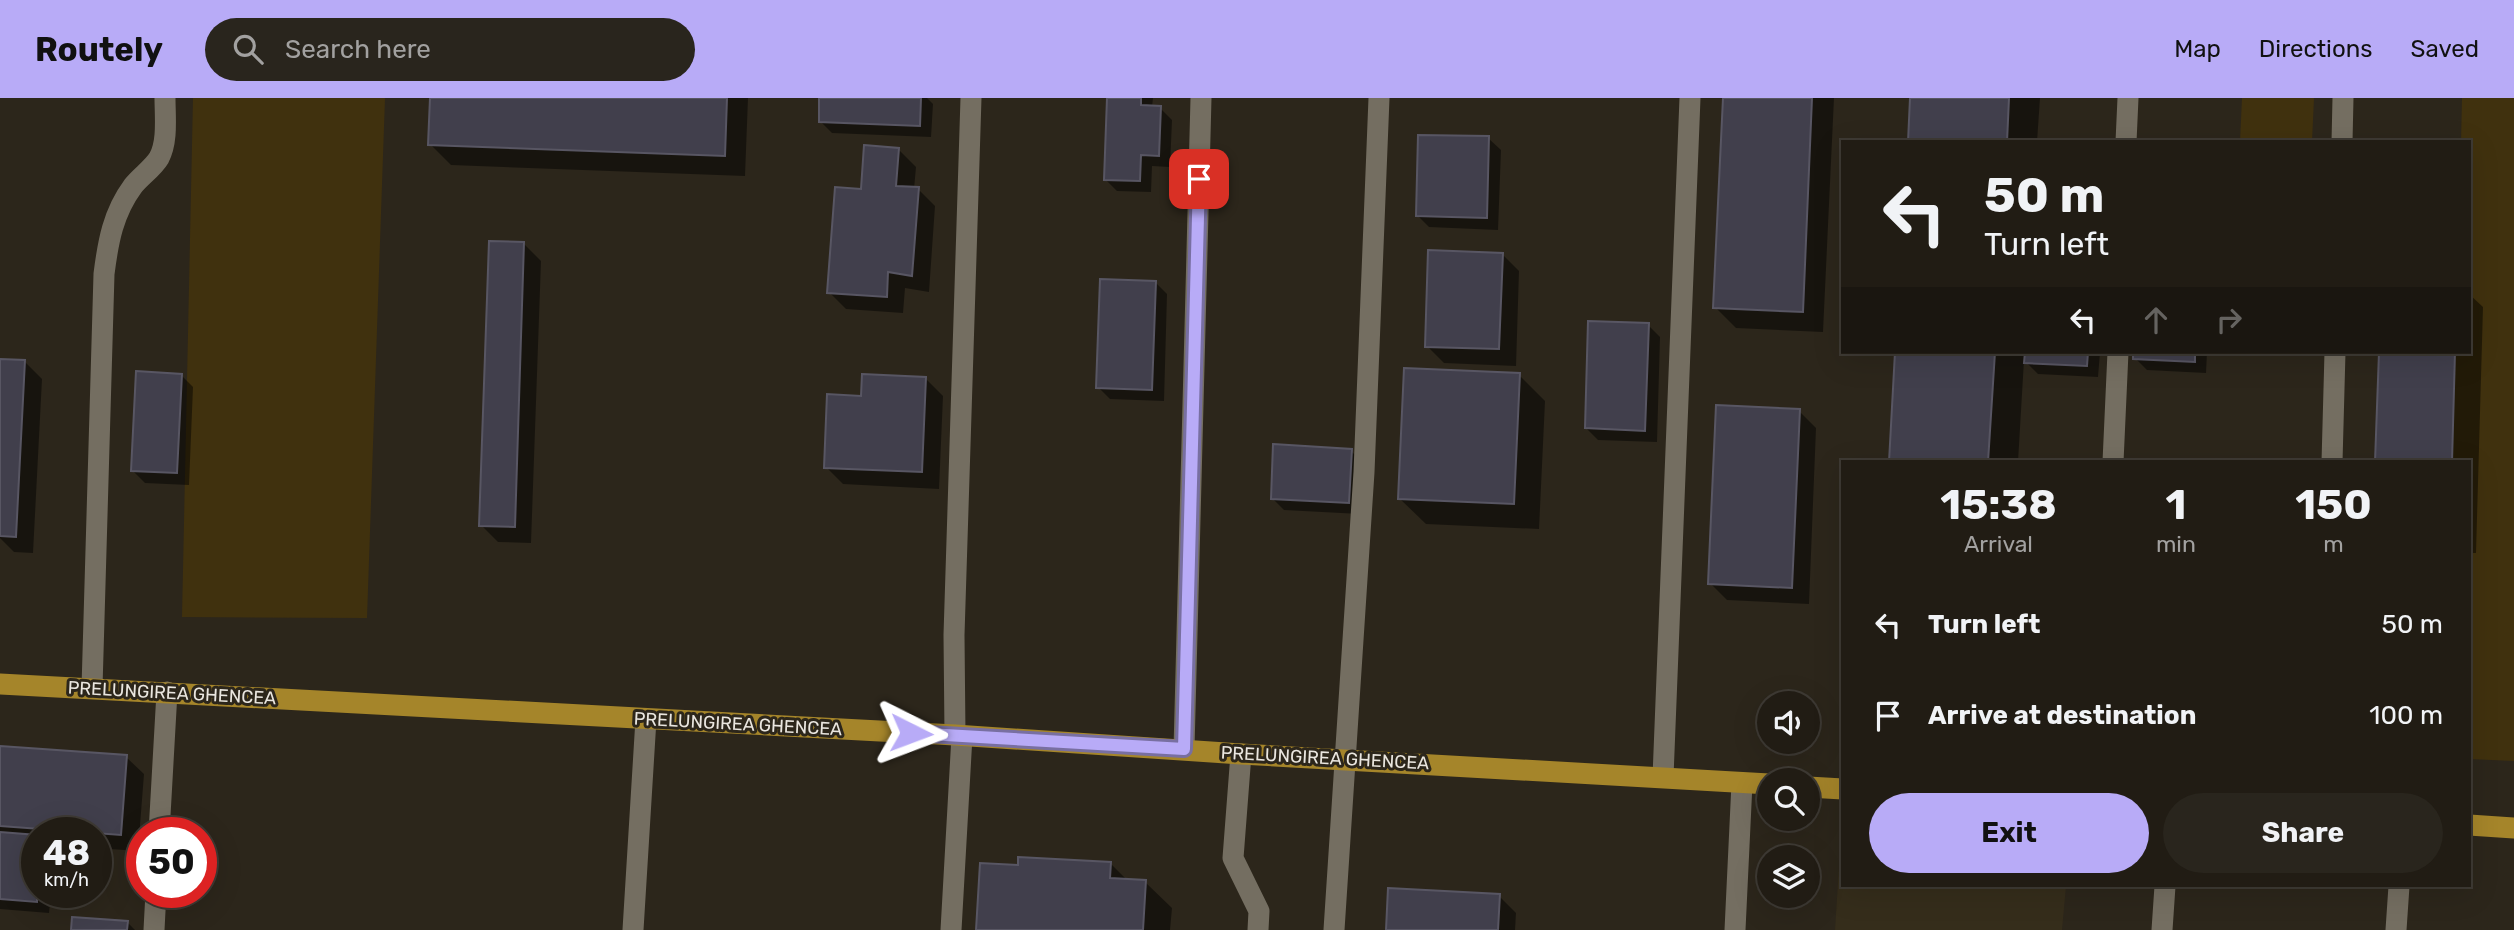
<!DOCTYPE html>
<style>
:root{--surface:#211c14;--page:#29251d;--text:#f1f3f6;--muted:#a2a1a0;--line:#3e3a34;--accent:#b8abf7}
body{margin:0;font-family:Rubik,sans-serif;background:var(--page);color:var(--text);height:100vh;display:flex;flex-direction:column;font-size:26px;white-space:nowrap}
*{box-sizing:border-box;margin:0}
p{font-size:23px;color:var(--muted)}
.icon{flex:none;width:38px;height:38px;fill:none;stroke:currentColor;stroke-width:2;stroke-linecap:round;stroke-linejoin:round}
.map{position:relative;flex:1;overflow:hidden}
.drawer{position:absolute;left:1841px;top:362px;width:630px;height:427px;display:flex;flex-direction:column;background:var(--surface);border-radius:0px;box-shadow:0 7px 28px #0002,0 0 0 2px var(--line)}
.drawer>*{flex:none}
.hud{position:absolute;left:1841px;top:42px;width:630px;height:214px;border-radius:0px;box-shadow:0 7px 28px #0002,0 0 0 2px var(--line);background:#211c14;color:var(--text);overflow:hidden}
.fabs{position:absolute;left:1757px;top:593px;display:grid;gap:14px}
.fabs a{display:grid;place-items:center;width:63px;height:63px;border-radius:50%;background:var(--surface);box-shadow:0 7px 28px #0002,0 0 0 2px var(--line);font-size:35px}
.speed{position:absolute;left:21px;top:719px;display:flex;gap:14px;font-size:35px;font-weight:700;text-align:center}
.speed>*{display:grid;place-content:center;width:91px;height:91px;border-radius:50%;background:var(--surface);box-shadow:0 7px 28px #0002,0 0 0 2px var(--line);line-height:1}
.speed small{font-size:18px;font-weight:400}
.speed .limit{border:10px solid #d22;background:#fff;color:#111}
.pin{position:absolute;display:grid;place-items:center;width:60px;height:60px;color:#fff;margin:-30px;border-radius:14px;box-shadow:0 4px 10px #0006}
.me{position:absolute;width:77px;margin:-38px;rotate:93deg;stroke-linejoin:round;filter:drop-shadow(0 0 5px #0008)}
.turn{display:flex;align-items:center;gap:24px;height:147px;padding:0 28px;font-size:32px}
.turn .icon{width:91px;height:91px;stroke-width:2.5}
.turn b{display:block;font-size:49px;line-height:60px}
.lanes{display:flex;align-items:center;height:66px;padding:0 28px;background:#0003;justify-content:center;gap:35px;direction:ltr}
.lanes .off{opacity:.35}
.eta{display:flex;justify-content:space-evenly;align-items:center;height:119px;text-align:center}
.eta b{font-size:42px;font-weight:700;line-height:49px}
.action{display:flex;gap:14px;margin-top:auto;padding:14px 28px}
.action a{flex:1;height:80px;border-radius:42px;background:var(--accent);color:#111;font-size:28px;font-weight:700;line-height:80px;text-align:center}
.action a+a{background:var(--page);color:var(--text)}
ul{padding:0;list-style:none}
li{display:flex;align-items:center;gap:21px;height:91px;padding:0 28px}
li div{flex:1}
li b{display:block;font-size:26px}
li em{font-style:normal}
header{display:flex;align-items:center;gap:42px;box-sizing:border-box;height:98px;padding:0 35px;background:var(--accent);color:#111}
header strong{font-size:33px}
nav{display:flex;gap:38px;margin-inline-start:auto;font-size:24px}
.search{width:490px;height:63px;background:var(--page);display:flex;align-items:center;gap:18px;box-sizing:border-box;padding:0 24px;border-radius:38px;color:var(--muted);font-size:26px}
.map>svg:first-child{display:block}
</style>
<header>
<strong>Routely</strong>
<div class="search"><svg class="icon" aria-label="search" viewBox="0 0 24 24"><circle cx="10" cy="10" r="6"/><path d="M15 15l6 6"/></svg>Search here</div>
<nav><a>Map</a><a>Directions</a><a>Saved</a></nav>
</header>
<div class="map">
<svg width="2514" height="832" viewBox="0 0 2514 832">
<rect width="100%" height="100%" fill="#2c261b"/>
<path fill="#352d1b" d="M1840,753H1843V788H2066L2062,832H1835Z"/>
<g fill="#40310e">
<path d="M193,0H385L367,520L182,519Z"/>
<path d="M2242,0H2314L2312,44H2240Z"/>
<path d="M2462,0H2514V663L2469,661V364H2451L2454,254H2469V44H2461Z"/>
</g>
<g fill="#0007">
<path d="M432,0H748L745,78L451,67L430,46Z"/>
<path d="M821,0H927L933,6L931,39L832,35L820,23Z"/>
<path d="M1109,0H1153L1152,9L1160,10L1172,22L1170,69L1152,68L1151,94L1117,93L1105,81Z"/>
<path d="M1725,0H1834L1823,234L1736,230L1715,209Z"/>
<path d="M1912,0H2040L2037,44H1909Z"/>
<path d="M1488,40L1501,52L1498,132L1429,129L1417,117Z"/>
<path d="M898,51L916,69L914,91H918L935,108L929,194L905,190L903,215L846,211L829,194L863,93Z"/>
<path d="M524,146L541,163L531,445L498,444L481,427Z"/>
<path d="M1502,156L1519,173L1516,268L1444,265L1427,248Z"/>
<path d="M1155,184L1167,196L1164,303L1110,301L1098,289Z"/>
<path d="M2469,196L2483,209L2476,455H2469V364H2377L2381,254H2469Z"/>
<path d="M1648,227L1660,239L1657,344L1598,342L1586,330Z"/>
<path d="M1897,254H2100L2098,279L2038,276L2024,262L2018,364H1891Z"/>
<path d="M2135,254H2207L2206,275L2147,272L2135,260Z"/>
<path d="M0,263L25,264L42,281L33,455L14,454L0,440Z"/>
<path d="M181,277L193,289L189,387L145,385L133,373Z"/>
<path d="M1519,277L1545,303L1539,431L1426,426L1399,400Z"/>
<path d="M926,281L943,298L939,391L843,386L826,369L863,299Z"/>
<path d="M1799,313L1816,330L1809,506L1727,502L1710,485Z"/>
<path d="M1351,353L1363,365L1360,416L1284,412L1272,400Z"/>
<path d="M0,650L126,659L144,676L138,753L96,750V735H37V794H51L49,815L0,811Z"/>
<path d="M1110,765L1128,783L1145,784L1172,810L1170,832H978L1020,769Z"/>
<path d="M1499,798L1516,815L1515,832H1388Z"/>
<path d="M127,824L135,832H72Z"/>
</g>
<g fill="#413f4c" stroke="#585663" stroke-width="2">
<path d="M430,0H727L725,58L428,47Z"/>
<path d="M819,0H921L920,28L819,24Z"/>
<path d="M1107,0H1141V7L1161,8L1159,58L1141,57L1140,83L1104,82Z"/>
<path d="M1723,0H1812L1803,214L1713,210Z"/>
<path d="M1910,0H2009L2007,44H1908Z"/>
<path d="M1418,37L1489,38L1487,120L1416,118Z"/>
<path d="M864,47L899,50L896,88L919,89L912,178L888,174L887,199L827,195L835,89L861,91Z"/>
<path d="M489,143L524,144L515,429L479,428Z"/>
<path d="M1428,152L1503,155L1499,251L1425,249Z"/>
<path d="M1100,181L1156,183L1152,292L1096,290Z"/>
<path d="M1588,223L1649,225L1645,333L1585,330Z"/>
<path d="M1895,254H1995L1988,364H1889Z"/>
<path d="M2025,254H2088L2087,268L2024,265Z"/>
<path d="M2133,254H2195V264L2133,261Z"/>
<path d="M2379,254H2455L2452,364H2375Z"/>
<path d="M0,261L25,262L16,439L0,438Z"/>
<path d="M1404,270L1520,275L1514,406L1398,401Z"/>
<path d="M136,273L182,276L177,375L131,373Z"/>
<path d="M862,276L926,279L922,374L824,370L827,296L861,298Z"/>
<path d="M1716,307L1800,311L1792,490L1708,486Z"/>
<path d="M1273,346L1352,351L1349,405L1271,401Z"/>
<path d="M0,648L127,657L121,737L0,728Z"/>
<path d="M0,734L37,737V804L0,801Z"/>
<path d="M1018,759L1111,764L1110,780L1146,782L1143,832H976L980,765L1018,767Z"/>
<path d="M1388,790L1500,796L1498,832H1386Z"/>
<path d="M72,819L128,823L127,832H71Z"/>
</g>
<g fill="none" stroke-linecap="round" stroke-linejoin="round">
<g stroke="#746e61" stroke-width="21">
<path d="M2126,44L2128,0"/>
<path d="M2342,44L2343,0"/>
<path d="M2113,364L2118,254"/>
<path d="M2332,364L2335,254"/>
<path d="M92,590L104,176C108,144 113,115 133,88C140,79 153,70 159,60C168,43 165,19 165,0"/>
<path d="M955,637L954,537L971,0"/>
<path d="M1184,651L1201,0"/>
<path d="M1241,656L1233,760L1259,813L1258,832"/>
<path d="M1663,679L1690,0"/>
<path d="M159,735L167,594"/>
<path d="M154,832L156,794"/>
<path d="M633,832L646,621"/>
<path d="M951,832L962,638"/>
<path d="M1334,832L1364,374L1379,0"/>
<path d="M1735,832L1742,685"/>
<path d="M2162,832L2165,788"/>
<path d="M2396,832L2399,788"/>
</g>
<g stroke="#a5852a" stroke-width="21">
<path d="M0,586L955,637L1241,656L1769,686"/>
<path d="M1808,689L1843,691"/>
<path d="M2469,727L2514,730"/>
</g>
</g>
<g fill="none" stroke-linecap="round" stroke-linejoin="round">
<defs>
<path id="route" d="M911,635L1184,651L1199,81"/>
</defs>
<use href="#route" stroke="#786fa1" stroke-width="18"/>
<use href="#route" stroke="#b8abf7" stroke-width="12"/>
</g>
<g text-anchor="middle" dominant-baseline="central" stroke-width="6" stroke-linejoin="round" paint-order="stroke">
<g font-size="18" fill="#eae6df" stroke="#2c261b">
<text transform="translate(172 595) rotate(3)">PRELUNGIREA GHENCEA</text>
<text transform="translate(738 626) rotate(3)">PRELUNGIREA GHENCEA</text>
<text transform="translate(1325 660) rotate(3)">PRELUNGIREA GHENCEA</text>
</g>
</g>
</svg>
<div class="fabs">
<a><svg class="icon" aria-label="sound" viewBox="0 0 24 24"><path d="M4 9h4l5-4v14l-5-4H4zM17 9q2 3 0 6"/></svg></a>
<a><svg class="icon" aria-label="search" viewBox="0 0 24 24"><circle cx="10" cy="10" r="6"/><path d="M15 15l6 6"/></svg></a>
<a><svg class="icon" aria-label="layers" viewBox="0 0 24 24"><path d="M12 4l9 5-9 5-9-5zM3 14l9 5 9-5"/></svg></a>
</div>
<div class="speed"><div>48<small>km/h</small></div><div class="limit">50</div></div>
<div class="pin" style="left:1199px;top:81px;background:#d93025"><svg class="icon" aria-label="arrive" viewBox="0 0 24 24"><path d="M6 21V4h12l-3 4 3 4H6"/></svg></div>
<svg class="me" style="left:911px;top:635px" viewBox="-20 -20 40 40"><path d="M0-17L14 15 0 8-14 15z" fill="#b8abf7" stroke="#fff" stroke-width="4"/></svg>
<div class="hud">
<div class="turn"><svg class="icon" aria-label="left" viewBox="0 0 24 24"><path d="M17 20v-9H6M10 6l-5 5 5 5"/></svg><div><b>50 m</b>Turn left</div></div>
<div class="lanes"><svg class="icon" aria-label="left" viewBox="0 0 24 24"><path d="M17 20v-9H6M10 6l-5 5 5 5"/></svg><svg class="icon off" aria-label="ahead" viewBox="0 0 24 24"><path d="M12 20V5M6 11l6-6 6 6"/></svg><svg class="icon off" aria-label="right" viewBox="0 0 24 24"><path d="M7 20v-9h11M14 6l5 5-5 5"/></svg></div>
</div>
<section class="drawer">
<div class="eta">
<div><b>15:38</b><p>Arrival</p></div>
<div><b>1</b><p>min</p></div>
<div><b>150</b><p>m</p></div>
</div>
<ul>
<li><svg class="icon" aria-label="left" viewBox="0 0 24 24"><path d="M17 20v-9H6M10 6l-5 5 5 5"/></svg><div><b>Turn left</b></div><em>50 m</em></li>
<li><svg class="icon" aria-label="arrive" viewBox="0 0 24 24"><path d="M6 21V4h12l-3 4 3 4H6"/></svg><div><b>Arrive at destination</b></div><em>100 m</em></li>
</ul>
<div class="action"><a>Exit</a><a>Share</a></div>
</section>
</div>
